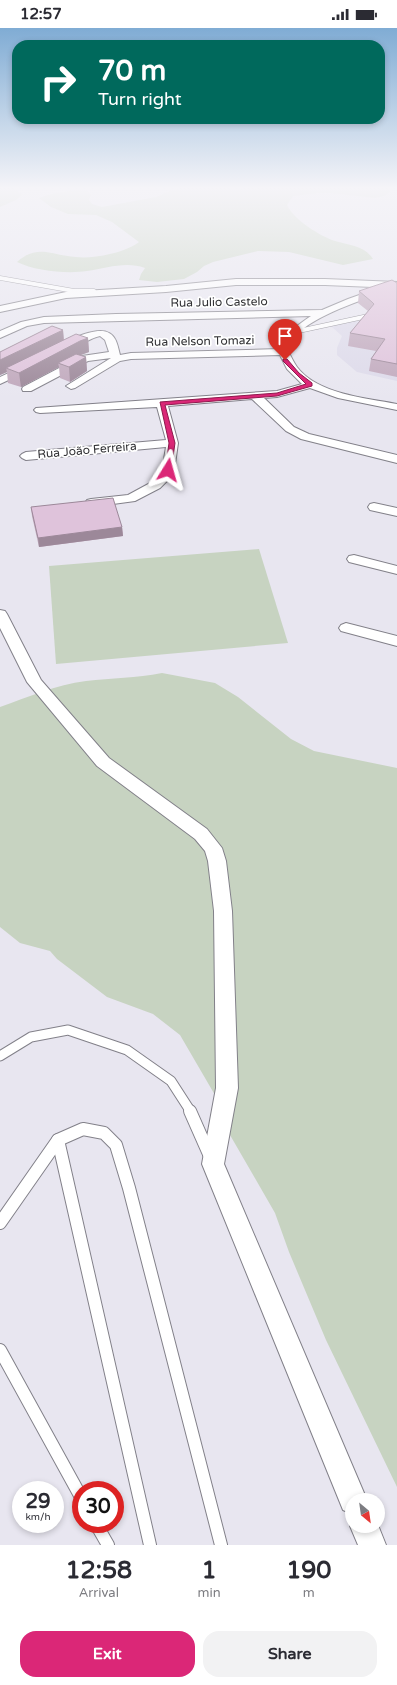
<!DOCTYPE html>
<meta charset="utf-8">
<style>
:root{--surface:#fff;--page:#f2f2f3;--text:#2b2b33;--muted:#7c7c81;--accent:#db2777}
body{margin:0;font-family:"Varela Round",sans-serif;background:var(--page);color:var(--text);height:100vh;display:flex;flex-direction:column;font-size:15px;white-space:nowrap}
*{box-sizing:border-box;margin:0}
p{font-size:13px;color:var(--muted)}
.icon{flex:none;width:22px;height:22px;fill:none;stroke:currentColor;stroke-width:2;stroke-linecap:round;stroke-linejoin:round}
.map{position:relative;height:1517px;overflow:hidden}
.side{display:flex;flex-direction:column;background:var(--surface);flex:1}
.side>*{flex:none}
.guide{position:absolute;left:12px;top:12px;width:373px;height:84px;border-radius:16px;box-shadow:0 2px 6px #0003;background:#00695c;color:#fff;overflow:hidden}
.needle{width:26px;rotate:151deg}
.controls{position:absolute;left:345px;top:1465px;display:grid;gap:8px}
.controls a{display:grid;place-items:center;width:40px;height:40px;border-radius:50%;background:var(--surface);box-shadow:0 2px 6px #0003;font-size:20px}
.speed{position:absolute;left:12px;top:1453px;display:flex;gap:8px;font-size:20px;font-weight:700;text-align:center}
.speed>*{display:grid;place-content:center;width:52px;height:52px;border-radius:50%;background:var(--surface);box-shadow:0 2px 6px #0003;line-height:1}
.speed small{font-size:10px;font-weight:400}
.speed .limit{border:6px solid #d22;background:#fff;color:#111}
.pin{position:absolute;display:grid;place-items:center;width:34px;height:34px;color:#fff;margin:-41px -17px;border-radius:50% 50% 50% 0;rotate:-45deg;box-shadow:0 0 4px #0007}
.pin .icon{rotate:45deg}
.me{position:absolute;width:44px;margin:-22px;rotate:8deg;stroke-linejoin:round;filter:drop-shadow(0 0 3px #0008)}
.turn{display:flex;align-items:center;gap:14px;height:84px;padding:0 20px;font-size:18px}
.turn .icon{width:52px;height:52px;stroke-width:2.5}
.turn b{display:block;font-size:28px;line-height:34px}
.eta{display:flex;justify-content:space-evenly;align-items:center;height:68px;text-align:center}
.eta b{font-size:24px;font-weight:700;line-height:28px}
.primary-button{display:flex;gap:8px;margin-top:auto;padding:8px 20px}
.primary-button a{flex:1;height:46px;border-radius:16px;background:var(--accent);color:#fff;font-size:16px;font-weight:700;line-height:46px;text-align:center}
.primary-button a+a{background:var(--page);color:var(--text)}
.status{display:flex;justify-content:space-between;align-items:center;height:28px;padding:0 20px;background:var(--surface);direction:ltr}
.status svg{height:11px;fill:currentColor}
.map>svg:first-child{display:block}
</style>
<div class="status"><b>12:57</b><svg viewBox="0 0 49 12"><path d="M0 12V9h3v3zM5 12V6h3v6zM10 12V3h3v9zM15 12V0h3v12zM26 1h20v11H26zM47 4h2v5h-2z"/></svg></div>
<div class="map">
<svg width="397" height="1517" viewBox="0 0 397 1517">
<rect width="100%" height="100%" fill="#e8e6f0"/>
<path fill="#dddaea" d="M353,291L397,304V353L357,344L337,327V320L342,308L331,298Z"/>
<g fill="#c7d3c1">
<path d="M0,159H14L22,167L16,172L0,179Z"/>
<path d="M188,159H213L236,162L251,159H390V164L384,168L375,170L331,165H317L293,168L287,177C294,192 320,208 335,213C349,217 365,218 373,231L343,237L289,224L258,223L213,234L204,238L197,244L184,251L157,254L139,252L141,246L145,240C126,233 107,240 87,243C67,246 35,243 17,234C38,215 53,228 76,229C93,231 125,225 139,214L112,194L96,187L68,186L51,179L39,170C55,164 71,162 88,163L91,167L89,172L92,176L102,179L156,169L172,162Z"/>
<path d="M259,521L288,615L56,636L49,538Z"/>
<path d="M162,645L215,655L238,669L291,711L314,723L397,740V1459L326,1312L289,1224L275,1185L230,1107L219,1074L180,1007L153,986L107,969L57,931L50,923L20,915L0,899V679C28,669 56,657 86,653C112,650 136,650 162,645Z"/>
</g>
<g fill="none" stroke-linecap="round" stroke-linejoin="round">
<defs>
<g id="lane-far2">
<path d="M0,250L74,263H94"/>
<path d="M294,304L368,288"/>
</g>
<path id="lane-far1" d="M0,1028L31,1009L68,1002L127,1022L171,1053L191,1084"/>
<g id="lane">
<path d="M190,1083L209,1126"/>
<path d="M58,1112L150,1517"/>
<path d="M0,1195L58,1112L83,1101L104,1105L116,1117L129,1160L221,1517"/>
<path d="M0,1322L81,1469"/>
<path d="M96,1496L108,1517"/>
</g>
<g id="street">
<path d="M236,251H325L397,254V260L325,257H236L166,264L66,270L0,284V278L66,264L166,258Z"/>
<path d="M379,260L382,261L384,263L382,265C359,273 304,291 292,313C291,317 290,322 289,325C292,330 294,335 297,339C317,366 366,370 397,376V382L338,370L310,360L277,369L264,370L294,399L309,406L397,427V435L301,411L286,403L252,371L168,378L178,415L174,443L167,453L160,460L135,473L91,479L87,478L85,475L87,472L91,471L128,467L152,454L162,443L166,419L26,432L22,430L20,428L22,426L26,424L166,412L157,379L40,385L36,384L34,382L36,380L277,363L302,356L287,341L280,327L131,331L120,333L75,360L71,361L66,358L111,330L88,333L31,363H23L22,361L23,359L82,328L109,324L105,312L100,308C88,310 72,325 61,322L60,320C67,311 98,298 109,305C117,309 118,320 120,327L131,325L280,321C285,305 298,297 311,288L44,295L27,298L0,310V303L21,294L44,289L116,286L322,282L348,271Z"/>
<path d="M28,336L32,337L33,339L32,341L0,356V349Z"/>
<path d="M374,475L397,480V488L370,482L368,479L370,476Z"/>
<path d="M354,527L397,538V546L349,534L347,531L349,528Z"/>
<path d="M0,582L5,583L7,586L41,652L109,730L207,801L222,820L226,833L232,883L238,1060L224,1136L367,1472H352V1486L343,1482L202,1136L216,1060L214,883L208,833L205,823L195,811L97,738L27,654L0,600Z"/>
<path d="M346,595L397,608V618L341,603L339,600L341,597Z"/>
<path d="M352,1492V1498L378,1497L386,1517H358L350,1498Z"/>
</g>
</defs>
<use href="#lane-far2" stroke="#828089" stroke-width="5"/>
<use href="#lane-far1" stroke="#828089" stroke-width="11"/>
<use href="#lane" stroke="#828089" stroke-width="14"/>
<use href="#street" stroke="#828089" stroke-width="2"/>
<use href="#lane-far2" stroke="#fff" stroke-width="4"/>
<use href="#lane-far1" stroke="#fff" stroke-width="9"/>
<use href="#lane" stroke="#fff" stroke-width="12"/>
<use href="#street" fill="#fff" fill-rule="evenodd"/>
</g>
<g fill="#c0a8bc">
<path d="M397,255V349L369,343L371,331L376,323L348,318L350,305L368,283L358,275L359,263Z"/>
<path d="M63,302L64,312L88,310L89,324L80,327L86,329L87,343L70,354L60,350L59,339L21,359L8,355L7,344L0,347V324Z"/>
<path d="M31,479L122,499L123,508L39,519L32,488Z"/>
</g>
<g fill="#9c8899">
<path d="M63,302L64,316L6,340L7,344L0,347V332Z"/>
<path d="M88,310L89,324L81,327L62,337L58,335L59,339L21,359L19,345L80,313Z"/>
<path d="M86,329L87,343L70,354L69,339Z"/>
<path d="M122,499L123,508L39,519L38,510Z"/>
</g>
<g fill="#dfc3db" stroke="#9c8899">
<path d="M392,252L397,255V336L371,331L385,311L350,305L374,276L372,274L359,263Z"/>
<path d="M52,298L63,302L0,332V324Z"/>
<path d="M76,306L88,310L80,313L19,345L6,340Z"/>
<path d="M76,326L86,329L69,339L58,335Z"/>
<path d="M113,470L122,499L38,510L31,479Z"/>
</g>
<linearGradient id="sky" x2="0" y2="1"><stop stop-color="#80acd4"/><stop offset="0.43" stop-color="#f5f4f8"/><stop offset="1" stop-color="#f5f4f8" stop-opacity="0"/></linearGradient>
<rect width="397" height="372" fill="url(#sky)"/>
<path fill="#db2777" stroke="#8e194d" d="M283,331H287L299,345L312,355V358L277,368L165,377L175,415L171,442L165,444L169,415L160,374L277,365L306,356L283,333Z"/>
<g text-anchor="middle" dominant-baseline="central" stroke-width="3.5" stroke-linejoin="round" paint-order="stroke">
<g font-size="12" fill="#313134" stroke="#fff">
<text transform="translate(219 274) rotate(-1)">Rua Julio Castelo</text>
<text transform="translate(200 313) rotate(-1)">Rua Nelson Tomazi</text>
<text transform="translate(87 422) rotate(-5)">Rua João Ferreira</text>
</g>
</g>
</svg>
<div class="controls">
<a><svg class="needle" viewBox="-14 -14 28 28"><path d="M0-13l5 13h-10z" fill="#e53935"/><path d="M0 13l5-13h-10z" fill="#7c7c81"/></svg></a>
</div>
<div class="speed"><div>29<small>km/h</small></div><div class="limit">30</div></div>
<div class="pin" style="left:285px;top:332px;background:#d93025"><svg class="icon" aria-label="arrive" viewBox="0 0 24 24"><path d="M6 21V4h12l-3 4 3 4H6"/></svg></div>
<svg class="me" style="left:168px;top:442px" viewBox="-20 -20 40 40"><path d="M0-17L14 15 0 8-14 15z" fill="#db2777" stroke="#fff" stroke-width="4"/></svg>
<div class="guide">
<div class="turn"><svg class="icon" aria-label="right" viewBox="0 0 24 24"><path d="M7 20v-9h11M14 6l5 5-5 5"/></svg><div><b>70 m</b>Turn right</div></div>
</div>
</div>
<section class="side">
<div class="eta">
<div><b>12:58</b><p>Arrival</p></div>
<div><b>1</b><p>min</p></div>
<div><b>190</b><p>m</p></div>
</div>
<div class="primary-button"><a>Exit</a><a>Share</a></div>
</section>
